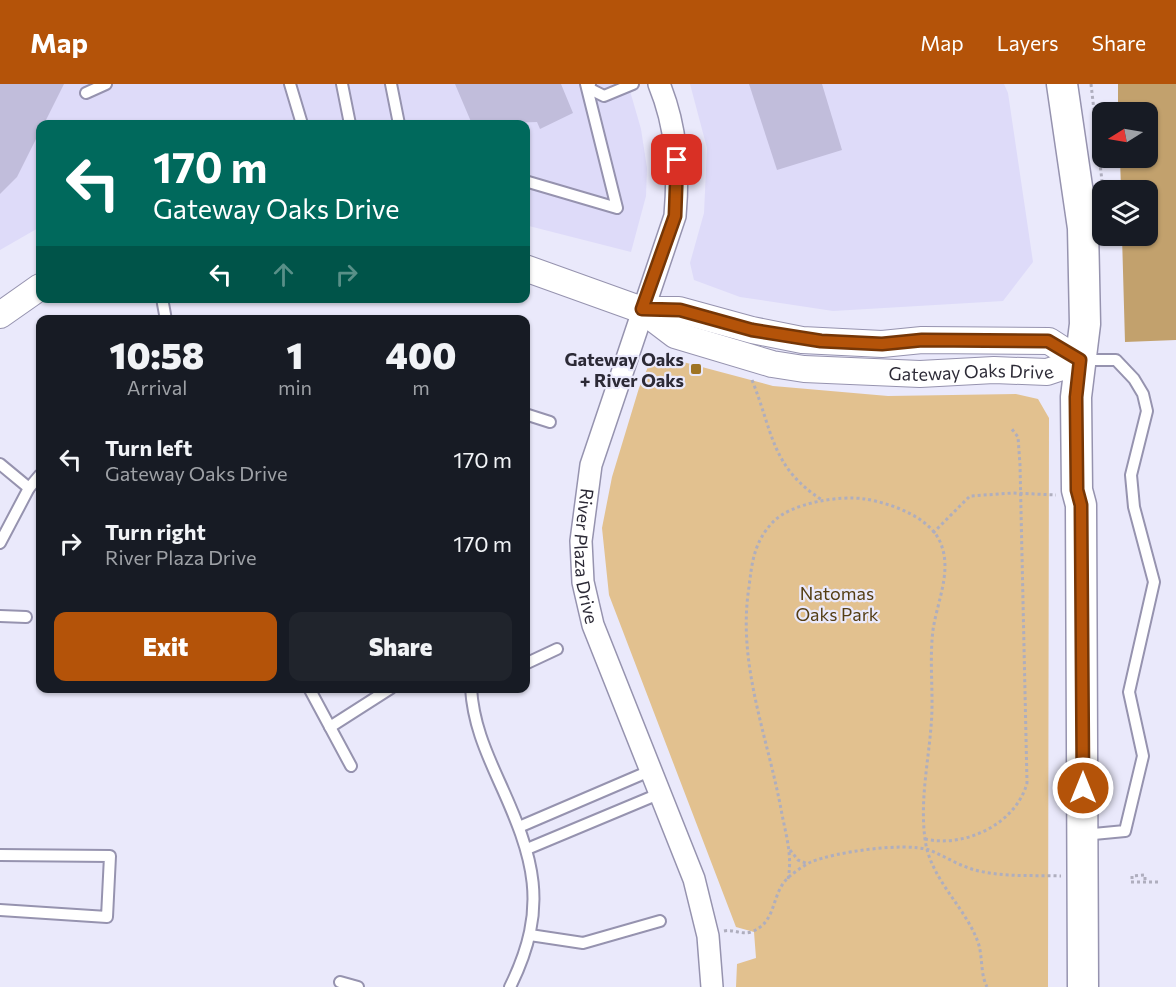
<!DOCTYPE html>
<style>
:root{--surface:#171b24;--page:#20242c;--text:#f1f3f6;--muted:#9ea1a6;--accent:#b45309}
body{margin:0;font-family:Commissioner,sans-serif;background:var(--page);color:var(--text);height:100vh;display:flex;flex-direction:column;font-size:22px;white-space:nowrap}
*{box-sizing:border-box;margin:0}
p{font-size:20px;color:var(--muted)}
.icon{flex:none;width:33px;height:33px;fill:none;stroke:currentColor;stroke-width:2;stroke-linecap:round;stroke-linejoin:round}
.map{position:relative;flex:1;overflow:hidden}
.panel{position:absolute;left:36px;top:231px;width:494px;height:378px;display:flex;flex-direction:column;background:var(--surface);border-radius:12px;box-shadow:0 2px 4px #0004}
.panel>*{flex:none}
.guide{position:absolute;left:36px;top:36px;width:494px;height:183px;border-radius:12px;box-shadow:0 2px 4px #0004;background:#00695c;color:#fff;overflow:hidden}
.needle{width:39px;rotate:259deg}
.controls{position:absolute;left:1092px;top:18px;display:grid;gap:12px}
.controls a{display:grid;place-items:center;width:66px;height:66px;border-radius:12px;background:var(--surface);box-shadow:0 2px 4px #0004;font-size:30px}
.pin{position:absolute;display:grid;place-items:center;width:51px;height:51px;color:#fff;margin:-26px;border-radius:12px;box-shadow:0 3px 9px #0006}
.me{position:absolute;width:66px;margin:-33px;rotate:0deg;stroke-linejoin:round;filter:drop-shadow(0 0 4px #0008)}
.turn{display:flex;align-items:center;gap:21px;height:126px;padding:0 18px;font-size:27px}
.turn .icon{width:78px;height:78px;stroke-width:2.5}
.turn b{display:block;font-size:42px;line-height:51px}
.lanes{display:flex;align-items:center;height:57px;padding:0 18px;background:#0003;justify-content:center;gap:30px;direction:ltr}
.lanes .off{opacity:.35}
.eta{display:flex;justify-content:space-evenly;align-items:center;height:102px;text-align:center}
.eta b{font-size:36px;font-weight:800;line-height:42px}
.cta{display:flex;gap:12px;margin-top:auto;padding:12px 18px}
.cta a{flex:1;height:69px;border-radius:12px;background:var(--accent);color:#fff;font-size:24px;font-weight:800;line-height:69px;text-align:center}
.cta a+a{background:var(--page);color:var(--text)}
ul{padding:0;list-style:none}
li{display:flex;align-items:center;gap:18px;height:84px;padding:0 18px}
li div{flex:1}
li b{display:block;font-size:22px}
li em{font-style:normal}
header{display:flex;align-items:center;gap:36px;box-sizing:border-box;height:84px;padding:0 30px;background:var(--accent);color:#fff}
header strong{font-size:28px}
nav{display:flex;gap:33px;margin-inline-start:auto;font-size:21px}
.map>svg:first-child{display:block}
</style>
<header>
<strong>Map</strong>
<nav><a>Map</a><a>Layers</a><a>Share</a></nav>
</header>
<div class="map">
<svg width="1176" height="903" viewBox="0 0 1176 903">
<rect width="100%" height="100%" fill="#eae9fb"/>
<g fill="#dedbf9">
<path d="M0,0H628L641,45L647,84L646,112L631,168L525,141V40H40V143L0,166Z"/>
<path d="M690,0H1004L1008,9L1033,178L1003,217L833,227L740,213L694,196L690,179L704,129L707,64Z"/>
</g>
<path fill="#e2c18f" d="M668,274L773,302L888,312L1016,310L1038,315L1049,334L1048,903H736L737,880L756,874L754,848L736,843L609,511L602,444L612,393L639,304L651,276Z"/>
<path fill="#c2a16d" d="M1118,0H1176V256L1125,258L1122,152H1148V106H1121L1120,74H1148V28H1118Z"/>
<g fill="#c1bddb">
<path d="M0,0H64L44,40H40V47L17,93L0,110Z"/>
<path d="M455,0H561L573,29L540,45L537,38L472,40Z"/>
<path d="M749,0H822L842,66L777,86Z"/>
</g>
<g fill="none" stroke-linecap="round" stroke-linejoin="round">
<defs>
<g id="service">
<path d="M290,0L302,40"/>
<path d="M342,0L350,40"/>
<path d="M391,0L399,40"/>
<path d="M590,0L588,4L604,12L633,0"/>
<path d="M86,9L106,0"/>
<path d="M525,97L617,124L586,0"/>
<path d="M162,214L166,236"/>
<path d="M1081,276H1116L1134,295L1143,310L1147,327L1131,391L1134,423L1154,498L1129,608L1143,672L1125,747L1083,751"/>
<path d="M525,330L550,338"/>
<path d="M0,380L29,404"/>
<path d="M0,459L29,404L40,391"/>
<path d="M0,532L26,533"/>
<path d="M525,580L557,565"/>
<path d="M309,604L330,643L391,604"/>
<path d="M471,604C473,638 485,666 499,697C534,774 550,822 510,903"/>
<path d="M330,643L351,682"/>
<path d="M519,743L652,686"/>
<path d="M527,765L661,709"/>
<path d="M0,771L110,772L107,833L0,826"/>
<path d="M530,851L583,859L660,837"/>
<path d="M340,898L358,903"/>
</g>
<g id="minor">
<path id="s1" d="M659,0C677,44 679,85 675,132L591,381L581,457L583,498L593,541L694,795L708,852L712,903"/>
</g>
<g id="tertiary">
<path d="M525,184L642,226H679L752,246L802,256L882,260L922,256L1049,257L1080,277"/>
<path id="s2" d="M642,226L675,251L772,280L804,285L920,290L994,286L1047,288L1080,277"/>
<path d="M0,231L40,203"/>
</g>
<path id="secondary" d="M1062,0L1083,144L1085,240L1076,313L1077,406L1081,421L1083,903"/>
</defs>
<use href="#service" stroke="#9693af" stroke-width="14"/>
<use href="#minor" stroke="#9693af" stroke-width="24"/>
<use href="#tertiary" stroke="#9693af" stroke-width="28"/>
<use href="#secondary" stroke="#9693af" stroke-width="33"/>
<g stroke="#afaebe" stroke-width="3" stroke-dasharray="3 3" stroke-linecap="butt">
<path d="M1091,0L1103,106"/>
<path d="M752,296C773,348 771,383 822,416"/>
<path d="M933,449L970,412L1013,409L1056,411"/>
<path d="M925,755C965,764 1016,740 1027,699L1020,381L1018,353L1011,344"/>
<path d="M790,766L798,776L808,780"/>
<path d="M788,795C793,771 785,748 781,725C767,651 737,579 749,503C752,478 754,458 773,438C791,419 840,411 865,415C890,419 931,433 941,460C952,488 937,518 933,546C929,578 934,611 931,643C928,680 920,717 925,755C930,795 964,821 978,858C983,873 980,889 987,903"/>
<path d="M1132,795V792L1145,791V798"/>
<path d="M1131,798H1158"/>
<path d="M724,847C734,845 741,851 751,848C776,839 771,814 785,797C791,790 803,782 811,778C835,768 904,758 929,766C947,773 964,785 984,788C1010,793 1035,791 1061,792"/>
</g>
<use href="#service" stroke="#fff" stroke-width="10"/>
<use href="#minor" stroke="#fff" stroke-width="21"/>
<use href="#tertiary" stroke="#fff" stroke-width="26"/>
<use href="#secondary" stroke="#fff" stroke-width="30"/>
</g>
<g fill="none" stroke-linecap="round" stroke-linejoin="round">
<defs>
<path id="route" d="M677,76L675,132L642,225L680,226L752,246L821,257L882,260L922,256L1048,257L1080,276L1076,313L1077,406L1081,421L1083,704"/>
</defs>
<use href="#route" stroke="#753606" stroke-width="15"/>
<use href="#route" stroke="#b45309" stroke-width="10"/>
</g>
<rect fill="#9f7424" stroke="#eae9fb" stroke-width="2" x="690" y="279" width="12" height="12" rx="3"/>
<g text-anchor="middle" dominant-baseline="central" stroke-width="4.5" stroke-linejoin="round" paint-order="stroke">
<g font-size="18" font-weight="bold" fill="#2c2a36" stroke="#eae9fb" text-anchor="end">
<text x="684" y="275">Gateway Oaks<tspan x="684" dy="21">+ River Oaks</tspan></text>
</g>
<g font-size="18" fill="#2c2a36" stroke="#eae9fb">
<text stroke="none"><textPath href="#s2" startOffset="342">Gateway Oaks Drive</textPath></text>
<text stroke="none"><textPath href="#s1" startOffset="489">River Plaza Drive</textPath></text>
</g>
<g font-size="18" fill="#543d13" stroke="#eae9fb">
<text x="837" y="509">Natomas<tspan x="837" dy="21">Oaks Park</tspan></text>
</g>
</g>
</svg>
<div class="controls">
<a><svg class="needle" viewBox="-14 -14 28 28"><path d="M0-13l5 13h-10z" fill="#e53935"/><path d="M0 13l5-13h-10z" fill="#9ea1a6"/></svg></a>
<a><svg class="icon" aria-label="layers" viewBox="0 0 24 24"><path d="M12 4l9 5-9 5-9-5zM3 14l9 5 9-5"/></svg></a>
</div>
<div class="pin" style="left:677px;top:76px;background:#d93025"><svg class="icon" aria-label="arrive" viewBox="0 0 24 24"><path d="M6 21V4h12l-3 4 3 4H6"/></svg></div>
<svg class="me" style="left:1083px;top:704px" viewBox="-20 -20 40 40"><circle r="17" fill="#b45309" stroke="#fff" stroke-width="3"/><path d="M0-11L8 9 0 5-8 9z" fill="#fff"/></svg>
<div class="guide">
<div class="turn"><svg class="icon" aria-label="left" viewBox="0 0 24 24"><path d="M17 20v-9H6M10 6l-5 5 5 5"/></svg><div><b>170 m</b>Gateway Oaks Drive</div></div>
<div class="lanes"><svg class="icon" aria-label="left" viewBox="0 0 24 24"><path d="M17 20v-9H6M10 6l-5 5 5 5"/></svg><svg class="icon off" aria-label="ahead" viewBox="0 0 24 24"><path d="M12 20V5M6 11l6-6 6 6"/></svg><svg class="icon off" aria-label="right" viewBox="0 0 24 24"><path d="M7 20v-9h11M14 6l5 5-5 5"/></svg></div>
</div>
<section class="panel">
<div class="eta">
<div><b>10:58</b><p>Arrival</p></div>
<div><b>1</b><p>min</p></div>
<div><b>400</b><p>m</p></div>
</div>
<ul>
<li><svg class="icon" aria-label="left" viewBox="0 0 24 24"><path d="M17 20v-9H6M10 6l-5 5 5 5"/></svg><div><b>Turn left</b><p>Gateway Oaks Drive</p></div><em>170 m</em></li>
<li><svg class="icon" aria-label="right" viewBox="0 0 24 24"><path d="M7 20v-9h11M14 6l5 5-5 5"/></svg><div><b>Turn right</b><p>River Plaza Drive</p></div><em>170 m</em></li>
</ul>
<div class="cta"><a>Exit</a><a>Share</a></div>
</section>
</div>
